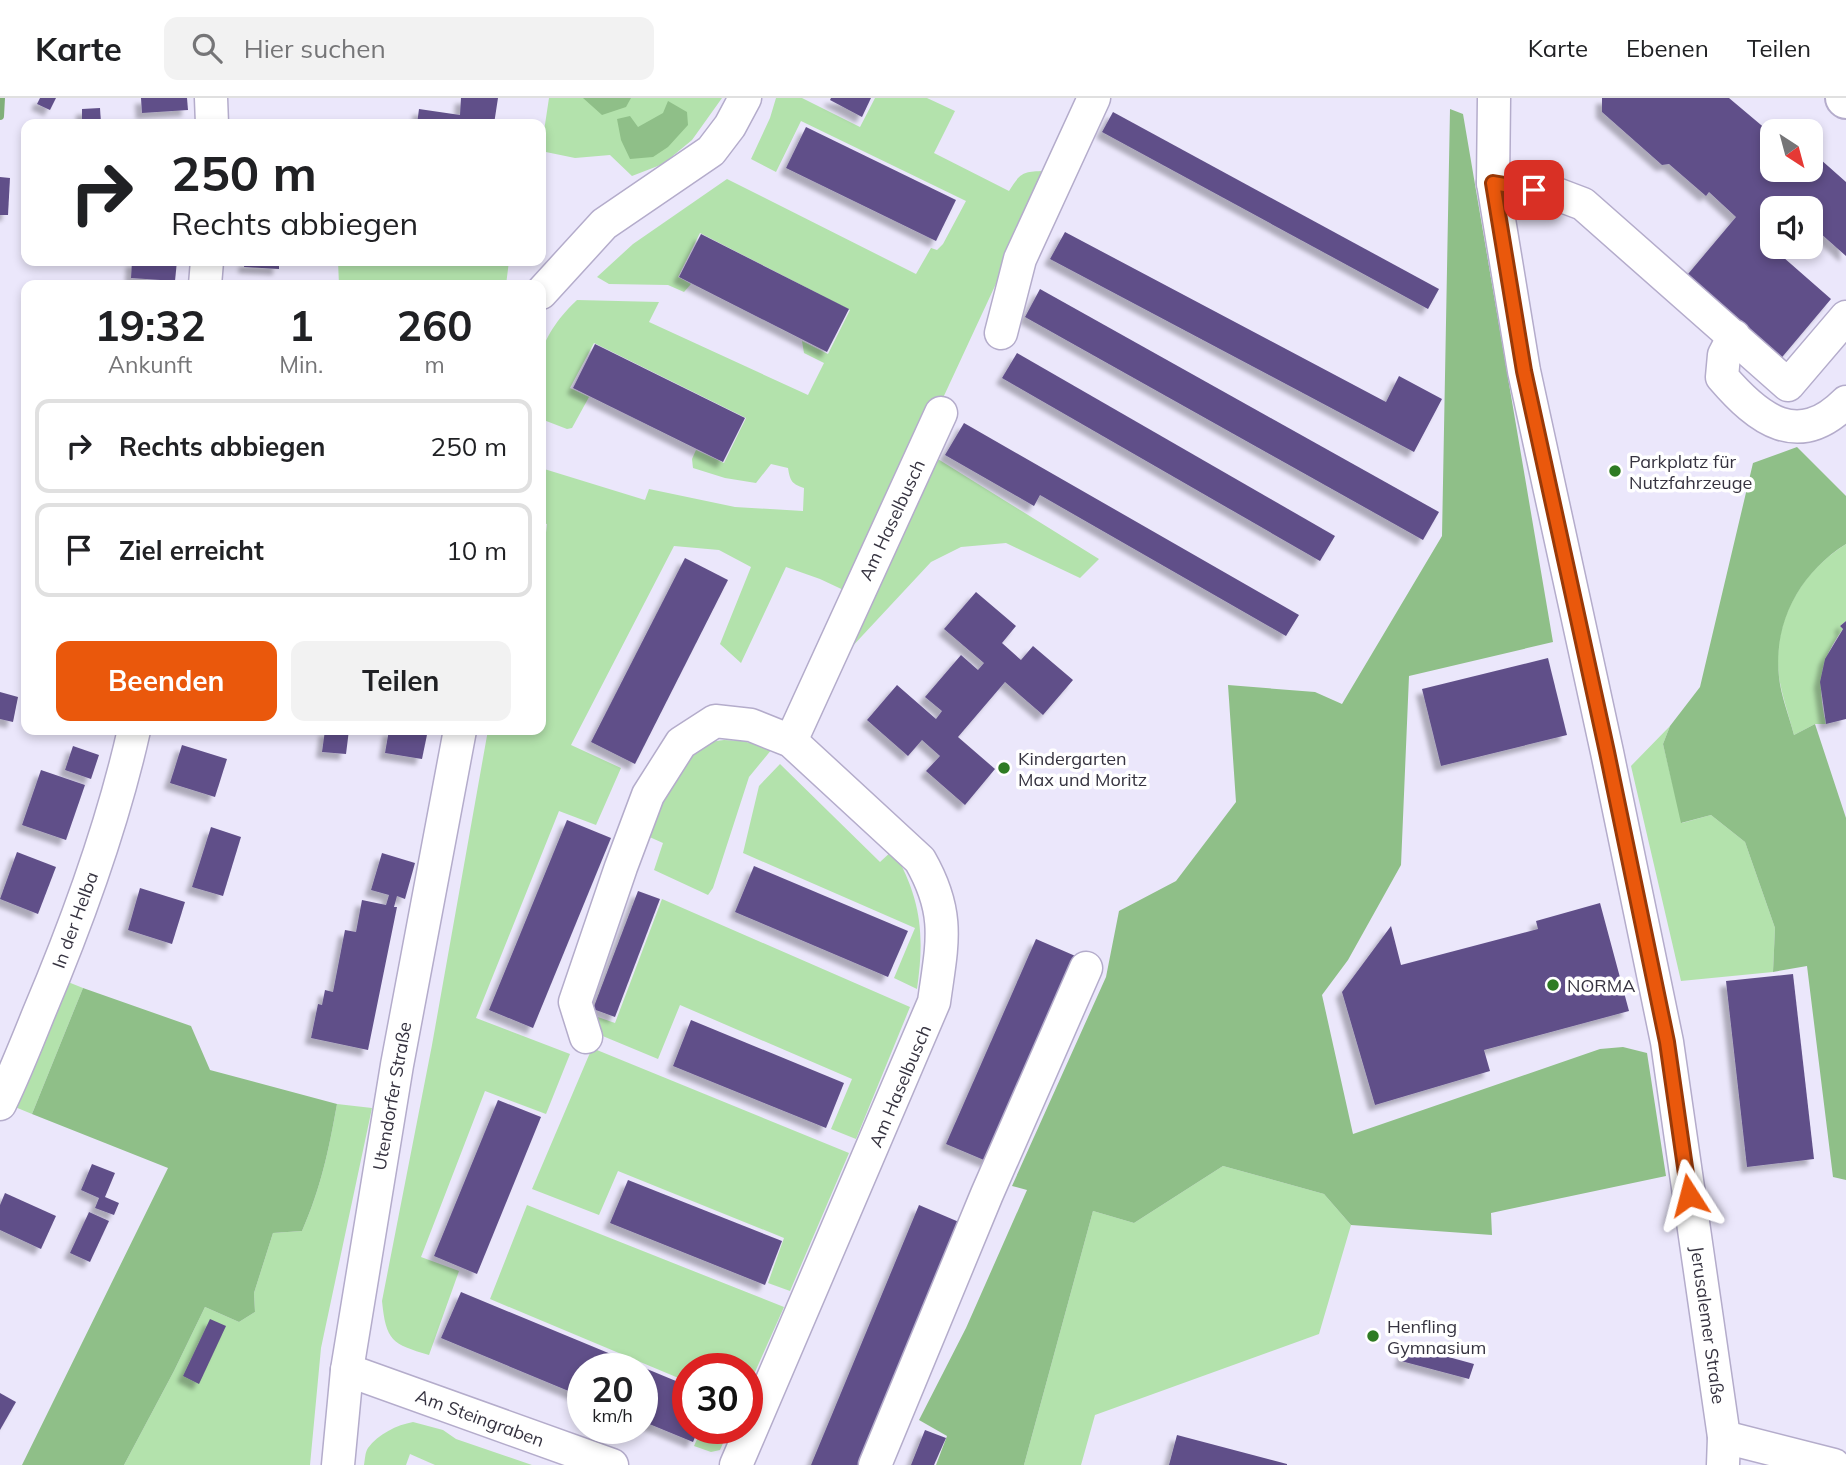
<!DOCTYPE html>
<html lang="de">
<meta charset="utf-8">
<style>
:root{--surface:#fff;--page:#f2f2f2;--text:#202124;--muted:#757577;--line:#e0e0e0;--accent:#ea580c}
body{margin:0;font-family:Mulish,sans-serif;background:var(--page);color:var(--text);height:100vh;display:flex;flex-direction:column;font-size:26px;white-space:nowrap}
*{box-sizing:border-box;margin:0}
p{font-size:23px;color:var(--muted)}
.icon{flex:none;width:38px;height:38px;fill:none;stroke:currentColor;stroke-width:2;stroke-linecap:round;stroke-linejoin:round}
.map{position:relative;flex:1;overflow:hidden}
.sheet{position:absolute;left:21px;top:182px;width:525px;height:455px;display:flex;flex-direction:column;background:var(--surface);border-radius:14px;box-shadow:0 4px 10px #0003}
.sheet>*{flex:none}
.hud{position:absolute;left:21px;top:21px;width:525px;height:147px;border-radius:14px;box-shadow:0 4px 10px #0003;background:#fff;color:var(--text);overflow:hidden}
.needle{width:46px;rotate:144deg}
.controls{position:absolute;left:1760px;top:21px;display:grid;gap:14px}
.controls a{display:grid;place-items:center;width:63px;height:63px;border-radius:14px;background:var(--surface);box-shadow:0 4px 10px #0003;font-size:35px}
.speed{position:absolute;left:567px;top:1255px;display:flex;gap:14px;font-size:35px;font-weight:700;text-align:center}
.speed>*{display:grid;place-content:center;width:91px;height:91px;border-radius:50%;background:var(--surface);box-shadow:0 4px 10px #0003;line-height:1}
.speed small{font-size:18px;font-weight:400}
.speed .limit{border:10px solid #d22;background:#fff;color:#111}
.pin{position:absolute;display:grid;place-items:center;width:60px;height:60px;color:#fff;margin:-30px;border-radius:14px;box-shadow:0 4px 10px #0006}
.me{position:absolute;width:77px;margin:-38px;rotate:351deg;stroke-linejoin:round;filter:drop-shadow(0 0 5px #0008)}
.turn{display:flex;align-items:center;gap:24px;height:147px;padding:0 35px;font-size:32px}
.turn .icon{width:91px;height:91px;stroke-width:2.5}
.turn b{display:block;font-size:49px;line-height:60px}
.eta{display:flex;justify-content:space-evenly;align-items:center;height:119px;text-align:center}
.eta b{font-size:42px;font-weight:700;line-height:49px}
.cta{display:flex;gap:14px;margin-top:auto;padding:14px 35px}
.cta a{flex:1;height:80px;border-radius:14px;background:var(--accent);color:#fff;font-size:28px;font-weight:700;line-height:80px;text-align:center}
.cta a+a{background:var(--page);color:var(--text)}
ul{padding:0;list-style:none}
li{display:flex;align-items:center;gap:21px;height:94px;margin:0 14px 10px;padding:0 21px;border:4px solid var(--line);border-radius:14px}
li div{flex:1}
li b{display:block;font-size:26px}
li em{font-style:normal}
header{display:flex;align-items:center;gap:42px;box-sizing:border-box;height:98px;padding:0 35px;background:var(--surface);border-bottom:2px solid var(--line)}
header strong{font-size:33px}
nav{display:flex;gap:38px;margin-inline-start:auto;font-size:24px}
.search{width:490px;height:63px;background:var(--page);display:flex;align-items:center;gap:18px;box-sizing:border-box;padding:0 24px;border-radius:14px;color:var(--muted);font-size:26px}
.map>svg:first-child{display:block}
</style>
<header>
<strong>Karte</strong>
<div class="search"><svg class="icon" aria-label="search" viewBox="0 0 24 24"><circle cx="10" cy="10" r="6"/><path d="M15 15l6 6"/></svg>Hier suchen</div>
<nav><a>Karte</a><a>Ebenen</a><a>Teilen</a></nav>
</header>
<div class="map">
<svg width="1846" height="1367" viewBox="0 0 1846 1367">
<defs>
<filter id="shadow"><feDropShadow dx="-6" dy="6" stdDeviation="2" flood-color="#0004"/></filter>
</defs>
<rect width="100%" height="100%" fill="#ebe7fb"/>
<g fill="#b3e2ac">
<path d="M549,0H722L692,42L663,66L632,78L610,57L575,60L541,53Z"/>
<path d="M776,0H802L860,29L875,0H927L955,13L934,55L1009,93C1020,76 1021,74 1041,73L1046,78L852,496L820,481L786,469L741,565L720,546L751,469L719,452L674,448L571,647L621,670L596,727L559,713L476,920L570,956L546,1016L485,993L421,1159L459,1173L429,1257C392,1246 386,1243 382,1203L432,947L488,632H541V477L547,426L541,425V370L645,402L649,391L735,409L803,413L804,390C792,386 790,383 788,370L771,366L756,385L725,380L693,370L692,361L696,352L724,365L746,320L594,245L570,290L589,299L572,330L567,331L541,321C541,301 537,278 541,258C545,237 562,216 577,202L659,204L649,224L808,297L824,265L804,255L802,243L828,256L850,212L700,135L678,179L691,186L684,194L668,187L609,186L597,179L633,146L727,81L916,176L931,150L937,152L943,146L966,103L801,23L776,74L751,61L770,20Z"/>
<path d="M338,163H509L506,187H339Z"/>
<path d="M933,358L1099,461L1080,480L1006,445L961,449L931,464L835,567Z"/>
<path d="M1846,446V523L1840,528L1843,531C1819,563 1817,588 1826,626H1815L1794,637C1789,618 1782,598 1779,579C1772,524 1800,475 1846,446Z"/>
<path d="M1670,628L1663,646L1682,725L1711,717L1745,744L1775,830L1773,874L1681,883L1631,668Z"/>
<path d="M724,642L743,643L772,651L749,679L713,790L708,797L654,772L663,745L645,737C658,710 678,657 707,645C712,643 719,643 724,642Z"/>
<path d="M780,666L880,764L893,752C921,800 925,836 917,891L894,880L915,830L743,755L759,688Z"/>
<path d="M662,801L910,909L856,1041L831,1031L852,981L680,907L658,961L593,934L589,916L615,925Z"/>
<path d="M68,884L83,890L32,1016L15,1009Z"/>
<path d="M592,950L849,1055L790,1193L768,1185L784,1140L618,1073L599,1117L532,1091Z"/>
<path d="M337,1006L372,1010L321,1250L310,1367H124L174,1273L205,1209L239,1224L255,1214L254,1195L273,1135L302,1133C321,1090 329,1051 337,1006Z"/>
<path d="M1223,1068L1324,1096L1351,1127L1319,1236L1095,1317L1081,1367H1024L1093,1113L1134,1125Z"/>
<path d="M527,1107L784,1209L747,1292V1270H688V1284L490,1201Z"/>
<path d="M413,1324L443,1332L456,1341L532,1367H435L410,1356L406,1367H364C365,1362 365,1354 368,1350C378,1336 397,1327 413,1324Z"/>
<path d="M702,1330H730L720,1352L711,1354L694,1348Z"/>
</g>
<g fill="#8fbf88">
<path d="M583,0H631L626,9L602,17Z"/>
<path d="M668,3L687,14L688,27L668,49L653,59L630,61L621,42L617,21L630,18L638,29L663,15Z"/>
<path d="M1450,11L1463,16L1553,544L1409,578L1401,767L1348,862L1322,897L1353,1036L1600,951L1623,949L1647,955L1666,1078L1491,1115L1492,1137L1351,1127L1324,1096L1223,1068L1134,1125L1093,1113L1024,1367H936L947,1338L919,1322L966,1230L1027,1092L1012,1088L1106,879L1119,813L1176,783L1236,704L1228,587L1315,594L1342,606L1442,438Z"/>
<path d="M1797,349L1846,398V446C1800,475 1773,524 1779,579C1781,598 1789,618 1794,637L1815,626L1846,720V1082L1833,1079L1807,868L1773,874L1775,830L1745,744L1711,717L1681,725L1663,646L1670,628L1700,589L1753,365Z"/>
<path d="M83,890L191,928L210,972L337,1006C329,1051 321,1090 302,1133L273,1135L254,1195L255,1214L239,1224L205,1209L174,1273L124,1367H22L168,1070L32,1016Z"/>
</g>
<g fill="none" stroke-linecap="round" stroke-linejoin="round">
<path stroke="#80af79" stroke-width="8" d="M0,18L1,0"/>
</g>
<g fill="#615089" filter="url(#shadow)">
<path d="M40,0H56L50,12L37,6Z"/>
<path d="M141,0H187L188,12L142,15Z"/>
<path d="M461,0H498L494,26H417L419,11L460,17Z"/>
<path d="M831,0H871L862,19L830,2Z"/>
<path d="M1602,0H1729L1767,32L1775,21L1789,33H1773V72H1811V53L1846,84V158L1811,127V110H1773V149H1779L1776,153L1831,201L1778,264L1683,182L1736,119L1709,94L1706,98L1669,66L1662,67L1602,14Z"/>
<path d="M100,10L101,25L82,26V11Z"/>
<path d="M1113,14L1439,191L1428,211L1102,34Z"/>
<path d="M806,29L956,102L936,143L786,70Z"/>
<path d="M0,79L10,80L8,117H0Z"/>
<path d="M1065,134L1386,304L1399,278L1442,301L1414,354L1050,161Z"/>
<path d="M701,136L849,211L827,254L679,179Z"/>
<path d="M132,163H177L175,183L131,180Z"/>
<path d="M245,163H279V171L244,169Z"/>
<path d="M1040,191L1439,414L1423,442L1025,219Z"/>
<path d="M595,246L745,320L723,364L573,290Z"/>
<path d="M1017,255L1335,438L1320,463L1002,280Z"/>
<path d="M964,325L1299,517L1286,538L1040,397L1034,408L945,357Z"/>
<path d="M685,460L728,482L635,666L591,644Z"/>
<path d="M976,494L1016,528L1002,545L1021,562L1033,548L1073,582L1043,617L1005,584L958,639L995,671L965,707L926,673L940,658L922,642L908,658L867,622L897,587L936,621L942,613L925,599L961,557L978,572L984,565L944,531Z"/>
<path d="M1846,523V621L1826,626L1820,584L1825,561L1843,531L1840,528Z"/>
<path d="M1548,560L1567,637L1441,668L1422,591Z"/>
<path d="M0,594L18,599L13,624L0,621Z"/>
<path d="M325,632H349L346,656L322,654Z"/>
<path d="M389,632H428L422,661L385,655Z"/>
<path d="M182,647L227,661L215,699L170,685Z"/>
<path d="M73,648L99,657L91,681L65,672Z"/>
<path d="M41,672L85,687L66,742L22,727Z"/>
<path d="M567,722L611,740L533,930L489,912Z"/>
<path d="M211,729L241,739L223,798L192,789Z"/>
<path d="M17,754L56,769L38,816L0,801Z"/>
<path d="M382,755L415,765L405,801L397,798L394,809H397L368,952L311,940L318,906L322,907L325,892L333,894L345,832L356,834L362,802L386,807L389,797L371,792Z"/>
<path d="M754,768L908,833L888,879L735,814Z"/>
<path d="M140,790L185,804L172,846L128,832Z"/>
<path d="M638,793L660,801L615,919L593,911Z"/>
<path d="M1600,805L1629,913L1484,952L1490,973L1375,1007L1342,894L1391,828L1401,867L1538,831L1536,823Z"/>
<path d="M1036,841L1080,860L991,1065L946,1046Z"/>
<path d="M1793,876L1814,1061L1747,1069L1726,883Z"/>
<path d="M691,922L844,985L826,1030L673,968Z"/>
<path d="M498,1002L541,1019L477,1176L434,1158Z"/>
<path d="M92,1066L115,1075L105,1099L119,1105L114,1117L95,1110L99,1100L81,1092Z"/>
<path d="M628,1082L782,1143L765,1187L610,1125Z"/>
<path d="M5,1095L56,1118L41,1151L0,1132V1107Z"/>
<path d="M919,1107L966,1127L867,1367H811Z"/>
<path d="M89,1114L109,1123L90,1164L70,1155Z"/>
<path d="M461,1194L688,1288V1330H699L693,1344L642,1323V1270H583V1299L441,1240Z"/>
<path d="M210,1221L226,1228L199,1286L183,1278Z"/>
<path d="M1405,1247L1474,1266L1469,1281L1401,1263Z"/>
<path d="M0,1295L16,1304L0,1332Z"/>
<path d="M925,1332L946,1340L934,1367H911Z"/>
<path d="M1177,1337L1287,1366V1367H1169Z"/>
</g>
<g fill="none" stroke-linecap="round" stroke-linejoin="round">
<defs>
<g id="minor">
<path d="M211,0L212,26"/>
<path d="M1494,0L1493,85L1524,273L1607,654L1667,944L1724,1339L1723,1367"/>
<path d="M1493,85L1554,95L1583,106L1788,287L1846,219"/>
<path d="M205,187L207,163"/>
<path d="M541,195L604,126L711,53L730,28L745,0"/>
<path d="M1001,235L1020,161L1094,0"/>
<path d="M1734,238L1724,257L1722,279C1759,322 1798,352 1846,304"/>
<path d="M791,643L941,315"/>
<path d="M586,939L575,904L621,769L648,697L681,645L715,623L751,627L791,643L920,762C951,816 942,846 934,904L736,1367"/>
<path d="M0,1006C14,977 26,947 38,917C77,825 112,730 134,632"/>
<path d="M347,1272L612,1367"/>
<path d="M1724,1339L1834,1367"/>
<path d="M338,1367L347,1272L397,967L460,632"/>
<path d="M875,1367L987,1096L1086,870"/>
</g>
<path id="major" d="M1845,0L1846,1"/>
</defs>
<use href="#minor" stroke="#b4accb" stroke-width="35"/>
<use href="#major" stroke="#b4accb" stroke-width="42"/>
<use href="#minor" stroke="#fff" stroke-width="32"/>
<use href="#major" stroke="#fff" stroke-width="38"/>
</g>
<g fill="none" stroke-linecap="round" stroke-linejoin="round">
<defs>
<path id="route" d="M1534,92L1493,85L1524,273L1607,654L1667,944L1689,1097"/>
</defs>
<use href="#route" stroke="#983908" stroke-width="18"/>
<use href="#route" stroke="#ea580c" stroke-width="12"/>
</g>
<g fill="#2e7b23" stroke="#fff" stroke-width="2.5">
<circle cx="1615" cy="373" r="7"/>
<circle cx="1004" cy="670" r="7"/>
<circle cx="1553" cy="887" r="7"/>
<circle cx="1373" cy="1238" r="7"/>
</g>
<g text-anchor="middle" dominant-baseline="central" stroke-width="7" stroke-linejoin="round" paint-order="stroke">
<g font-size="18" fill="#363340" stroke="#fff" text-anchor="start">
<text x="1629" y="363">Parkplatz für<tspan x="1629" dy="21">Nutzfahrzeuge</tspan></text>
<text x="1018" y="660">Kindergarten<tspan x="1018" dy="21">Max und Moritz</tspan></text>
<text x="1567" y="887">NORMA</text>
<text x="1387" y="1228">Henfling<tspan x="1387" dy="21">Gymnasium</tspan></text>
</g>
<g font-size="18" fill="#363340" stroke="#fff">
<text transform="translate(892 422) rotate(-65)">Am Haselbusch</text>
<text transform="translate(75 822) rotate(-70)">In der Helba</text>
<text transform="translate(900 988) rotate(-67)">Am Haselbusch</text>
<text transform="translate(392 998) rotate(-80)">Utendorfer Straße</text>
<text transform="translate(1708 1227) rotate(82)">Jerusalemer Straße</text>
<text transform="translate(480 1320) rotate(20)">Am Steingraben</text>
</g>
</g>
</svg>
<div class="controls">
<a><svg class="needle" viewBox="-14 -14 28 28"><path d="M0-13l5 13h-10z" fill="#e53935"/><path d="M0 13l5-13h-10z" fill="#757577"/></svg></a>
<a><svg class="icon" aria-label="sound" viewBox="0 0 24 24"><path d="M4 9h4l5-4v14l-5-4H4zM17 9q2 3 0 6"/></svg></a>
</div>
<div class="speed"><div>20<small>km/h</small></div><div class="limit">30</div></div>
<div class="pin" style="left:1534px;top:92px;background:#d93025"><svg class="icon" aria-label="arrive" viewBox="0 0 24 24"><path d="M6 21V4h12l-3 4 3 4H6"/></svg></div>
<svg class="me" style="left:1689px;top:1097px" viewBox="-20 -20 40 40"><path d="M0-17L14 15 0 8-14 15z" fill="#ea580c" stroke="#fff" stroke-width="4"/></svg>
<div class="hud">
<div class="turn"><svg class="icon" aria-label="right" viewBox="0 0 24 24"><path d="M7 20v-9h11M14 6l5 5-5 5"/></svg><div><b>250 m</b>Rechts abbiegen</div></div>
</div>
<section class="sheet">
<div class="eta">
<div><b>19:32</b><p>Ankunft</p></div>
<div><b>1</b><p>Min.</p></div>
<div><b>260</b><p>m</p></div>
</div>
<ul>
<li><svg class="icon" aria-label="right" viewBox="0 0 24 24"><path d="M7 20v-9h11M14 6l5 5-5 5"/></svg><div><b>Rechts abbiegen</b></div><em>250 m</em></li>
<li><svg class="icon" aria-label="arrive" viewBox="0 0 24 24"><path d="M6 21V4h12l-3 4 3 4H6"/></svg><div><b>Ziel erreicht</b></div><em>10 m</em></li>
</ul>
<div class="cta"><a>Beenden</a><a>Teilen</a></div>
</section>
</div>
